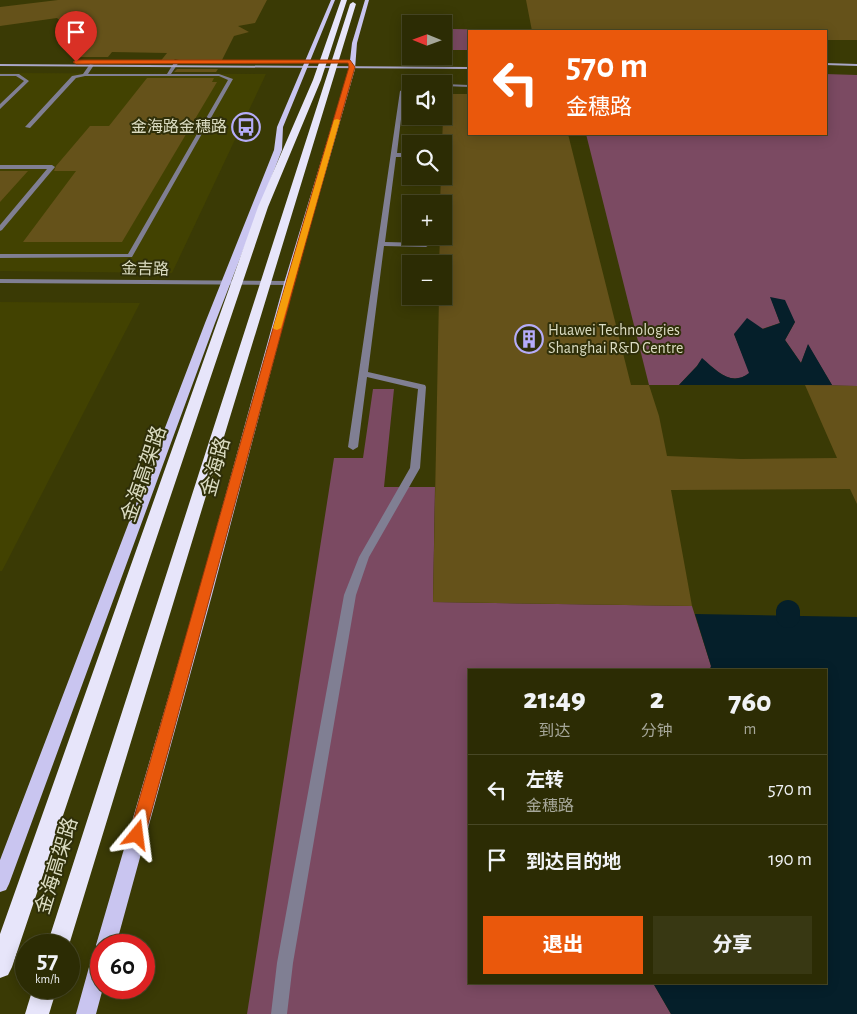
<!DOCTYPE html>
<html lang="zh">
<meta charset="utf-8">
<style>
:root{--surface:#2c2c04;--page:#383813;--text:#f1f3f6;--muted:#a6a79a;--line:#484826;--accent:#ea580c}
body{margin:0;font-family:"Alegreya Sans","Noto Sans SC",sans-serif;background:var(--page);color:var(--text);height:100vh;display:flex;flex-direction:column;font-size:19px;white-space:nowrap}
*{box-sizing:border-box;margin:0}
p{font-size:16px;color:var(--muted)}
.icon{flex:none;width:28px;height:28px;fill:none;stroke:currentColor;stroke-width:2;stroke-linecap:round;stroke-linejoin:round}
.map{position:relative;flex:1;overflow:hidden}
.drawer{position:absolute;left:468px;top:669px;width:359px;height:315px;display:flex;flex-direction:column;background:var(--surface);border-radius:0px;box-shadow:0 2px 12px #0003,0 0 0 1px var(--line)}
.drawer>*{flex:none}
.top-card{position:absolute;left:468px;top:30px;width:359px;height:105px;border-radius:0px;box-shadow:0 2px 12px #0003,0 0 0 1px var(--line);background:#ea580c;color:#fff;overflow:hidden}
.needle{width:32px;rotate:271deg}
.tools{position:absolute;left:402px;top:15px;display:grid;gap:10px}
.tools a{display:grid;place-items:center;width:50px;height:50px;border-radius:0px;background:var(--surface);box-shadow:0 2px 12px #0003,0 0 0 1px var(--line);font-size:25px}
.speed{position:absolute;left:15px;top:934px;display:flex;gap:10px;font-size:25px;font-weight:700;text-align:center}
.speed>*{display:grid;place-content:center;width:65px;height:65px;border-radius:50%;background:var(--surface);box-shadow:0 2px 12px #0003,0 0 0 1px var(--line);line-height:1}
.speed small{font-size:12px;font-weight:400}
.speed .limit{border:8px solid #d22;background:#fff;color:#111}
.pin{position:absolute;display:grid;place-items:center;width:42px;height:42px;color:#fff;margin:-51px -21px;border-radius:50% 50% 50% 0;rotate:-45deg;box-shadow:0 0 5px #0007}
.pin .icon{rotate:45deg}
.me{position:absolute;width:55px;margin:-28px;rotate:16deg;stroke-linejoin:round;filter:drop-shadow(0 0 4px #0008)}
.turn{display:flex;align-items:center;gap:18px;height:105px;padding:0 15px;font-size:22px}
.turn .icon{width:65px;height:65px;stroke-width:2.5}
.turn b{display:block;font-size:35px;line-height:42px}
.eta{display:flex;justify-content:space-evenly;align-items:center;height:85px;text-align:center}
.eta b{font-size:30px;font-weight:800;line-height:35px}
.cta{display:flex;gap:10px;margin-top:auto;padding:10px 15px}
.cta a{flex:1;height:58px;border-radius:0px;background:var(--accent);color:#fff;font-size:20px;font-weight:800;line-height:58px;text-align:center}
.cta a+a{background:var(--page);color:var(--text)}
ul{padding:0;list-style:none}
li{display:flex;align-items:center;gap:15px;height:70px;padding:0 15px;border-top:1px solid var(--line)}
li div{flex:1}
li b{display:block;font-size:19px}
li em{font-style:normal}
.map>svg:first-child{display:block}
</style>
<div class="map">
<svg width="857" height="1014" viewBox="0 0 857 1014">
<rect width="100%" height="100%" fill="#3a3a05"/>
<g fill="#424201">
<path d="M0,73L266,74L172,273L0,271Z"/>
<path d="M0,302L140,303L2,571H0Z"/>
</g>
<g fill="#7b4a62">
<path d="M452,29L511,30V31H469V50H452Z"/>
<path d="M825,74L857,75V386L805,385H832L808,345L801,363L785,340L795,322L771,298L780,323L762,329L734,334L750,373C730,387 718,371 702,359L697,366L679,385H649L586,134H825Z"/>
<path d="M373,389H394L384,487H435L433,602L692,606L711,666L710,670H469V982L653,983L671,1014H247L334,458H363Z"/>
</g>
<g fill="#051f2a">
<path d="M770,297L785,300L795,322L785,340L801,363L808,344L832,385H679L697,366L702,358C717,371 731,387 749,373L734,334L747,318L763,329L780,323Z"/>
<path d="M695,614L857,617V1014H671L653,983L825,982V670H710L711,666Z"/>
</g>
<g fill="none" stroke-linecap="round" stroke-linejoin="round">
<path stroke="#051f2a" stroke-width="24" d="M788,616V612"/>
</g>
<g fill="#65521a">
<path d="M58,0H267L255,23L238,26L249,32L234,36L220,64L180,63L179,60L175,59L171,63H159L167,53L112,52L108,57H76L86,44L57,18L0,26V7Z"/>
<path d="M526,0H857V40H825V31H532Z"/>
<path d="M177,69H218L216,72H174Z"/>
<path d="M147,78H214L212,82H217L122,242H23L76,171H54L56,166L90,126H109Z"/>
<path d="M444,94H469V134H568L631,385H649L659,416L667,456L741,459L837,458L805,385L857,386V504L850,489L671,490L692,606L433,602L439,296H444V264H439L440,236H444V204H440L441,176H444V144H442Z"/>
<path d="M0,171H28L0,202Z"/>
</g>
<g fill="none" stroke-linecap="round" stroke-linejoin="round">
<g fill="#807f93" fill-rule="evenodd">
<path d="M175,61L179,62L171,74H219L233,79L132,257L0,258V254H128L228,80L219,76H85L76,78L30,128L25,127L72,76L83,74L90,64L94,65L88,74H167Z"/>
<path d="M0,74H19L29,81L0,109V104L24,81L16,76H0Z"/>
<path d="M443,84H444L469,85V87L444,86Z"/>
<path d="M411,86V89L404,92V98L411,99V101L403,102L397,153H411V157H396L385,242L426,243L429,245L426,247L384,246L368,372L425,385L426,387L420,468L369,557L356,595L293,963L287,1014H271L277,963L344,595L359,557L410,468L418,389L367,377L358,447L353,450L348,447L400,91Z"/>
<path d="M0,165H52L55,167L2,230L0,231V225L47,169H0Z"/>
</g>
<path fill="#807f93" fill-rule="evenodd" d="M0,279L289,281L293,283L289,285L0,283Z"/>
<g fill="#aaa7c7" fill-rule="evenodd">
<path d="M825,63L857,64V66L825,65Z"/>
<path d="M0,64L469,67V69L0,66Z"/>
</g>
<g fill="#c9c5f0" fill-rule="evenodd">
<path d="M331,0H335L283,127L282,150L215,323L9,884L6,890L0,892V860L205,323L274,150L277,127Z"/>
<path d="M365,0H369L357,43L355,69L294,283L212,595L116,945H101V988H103L96,1014H76L91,960L94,954L99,951L96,945L198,595L284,283L349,69L352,43Z"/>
</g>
<g fill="#e7e5fa" fill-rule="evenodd">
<path d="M341,0H347L321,80L268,207L12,967L8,975L0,978V934L258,207L313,80Z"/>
<path d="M353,2L356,4L69,945V947V945H47L350,4Z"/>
<path d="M33,988H57L49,1014H25Z"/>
</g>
</g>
<path fill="#ea580c" stroke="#983908" d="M350,60L355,67C282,322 216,579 145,835L143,840L137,842L131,840L129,835C203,579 273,322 349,67L348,63L76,64L73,62L76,60Z"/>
<path fill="#f59e0b" d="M337,119L340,120L281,328L277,330L274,329L273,328L334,120Z"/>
<defs>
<symbol id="bus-ring" viewBox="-11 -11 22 22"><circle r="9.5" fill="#2f2f09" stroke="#b5acf8" stroke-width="1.5"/><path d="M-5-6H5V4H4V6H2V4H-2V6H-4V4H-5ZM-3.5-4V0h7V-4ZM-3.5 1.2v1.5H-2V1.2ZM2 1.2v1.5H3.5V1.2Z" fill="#b5acf8"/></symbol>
<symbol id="building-ring" viewBox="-11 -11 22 22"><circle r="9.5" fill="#2f2f09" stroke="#b5acf8" stroke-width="1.5"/><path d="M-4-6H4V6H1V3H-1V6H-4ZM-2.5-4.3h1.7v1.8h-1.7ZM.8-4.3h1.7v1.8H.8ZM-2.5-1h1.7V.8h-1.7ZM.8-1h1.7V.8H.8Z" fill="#b5acf8"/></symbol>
</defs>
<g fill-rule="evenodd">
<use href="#bus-ring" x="230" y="111" width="32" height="32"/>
<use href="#building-ring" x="513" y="323" width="32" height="32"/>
</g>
<g text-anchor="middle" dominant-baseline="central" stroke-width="4" stroke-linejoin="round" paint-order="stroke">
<g font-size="16" fill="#dbdcc2" stroke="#2f2f09" text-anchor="end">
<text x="227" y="127">金海路金穗路</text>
<text x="548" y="330" text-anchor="start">Huawei Technologies<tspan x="548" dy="18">Shanghai R&amp;D Centre</tspan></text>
</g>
<g font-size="16" fill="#dbdcc2" stroke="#2f2f09">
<text transform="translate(145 269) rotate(1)">金吉路</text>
</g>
<g font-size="20" fill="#dbdcc2" stroke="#2f2f09">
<text transform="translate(216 467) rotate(-75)">金海路</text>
<text transform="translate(144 474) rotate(-71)">金海高架路</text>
<text transform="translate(57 866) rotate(-73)">金海高架路</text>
</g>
</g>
</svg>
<div class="tools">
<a><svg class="needle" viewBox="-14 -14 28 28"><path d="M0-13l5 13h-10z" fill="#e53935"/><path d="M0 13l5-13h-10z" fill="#a6a79a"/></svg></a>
<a><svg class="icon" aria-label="sound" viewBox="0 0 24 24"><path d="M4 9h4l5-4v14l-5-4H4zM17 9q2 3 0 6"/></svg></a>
<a><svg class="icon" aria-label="search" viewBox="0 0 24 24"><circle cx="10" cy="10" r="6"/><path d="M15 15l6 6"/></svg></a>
<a>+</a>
<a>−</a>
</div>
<div class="speed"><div>57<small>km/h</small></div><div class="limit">60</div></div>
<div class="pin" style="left:76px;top:62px;background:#d93025"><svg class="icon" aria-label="arrive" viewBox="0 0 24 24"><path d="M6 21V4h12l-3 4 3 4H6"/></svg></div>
<svg class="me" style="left:137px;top:835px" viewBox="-20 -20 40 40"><path d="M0-17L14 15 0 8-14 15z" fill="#ea580c" stroke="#fff" stroke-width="4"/></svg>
<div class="top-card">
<div class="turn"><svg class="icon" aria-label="left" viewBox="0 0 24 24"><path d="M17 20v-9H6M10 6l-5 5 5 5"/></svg><div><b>570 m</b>金穗路</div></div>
</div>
<section class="drawer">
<div class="eta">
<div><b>21:49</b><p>到达</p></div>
<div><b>2</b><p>分钟</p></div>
<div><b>760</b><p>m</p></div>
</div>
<ul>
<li><svg class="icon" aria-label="left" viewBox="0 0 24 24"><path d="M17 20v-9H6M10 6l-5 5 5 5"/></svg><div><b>左转</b><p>金穗路</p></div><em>570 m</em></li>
<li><svg class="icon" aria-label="arrive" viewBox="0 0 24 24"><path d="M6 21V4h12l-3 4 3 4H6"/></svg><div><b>到达目的地</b></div><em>190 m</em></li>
</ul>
<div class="cta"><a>退出</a><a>分享</a></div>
</section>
</div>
